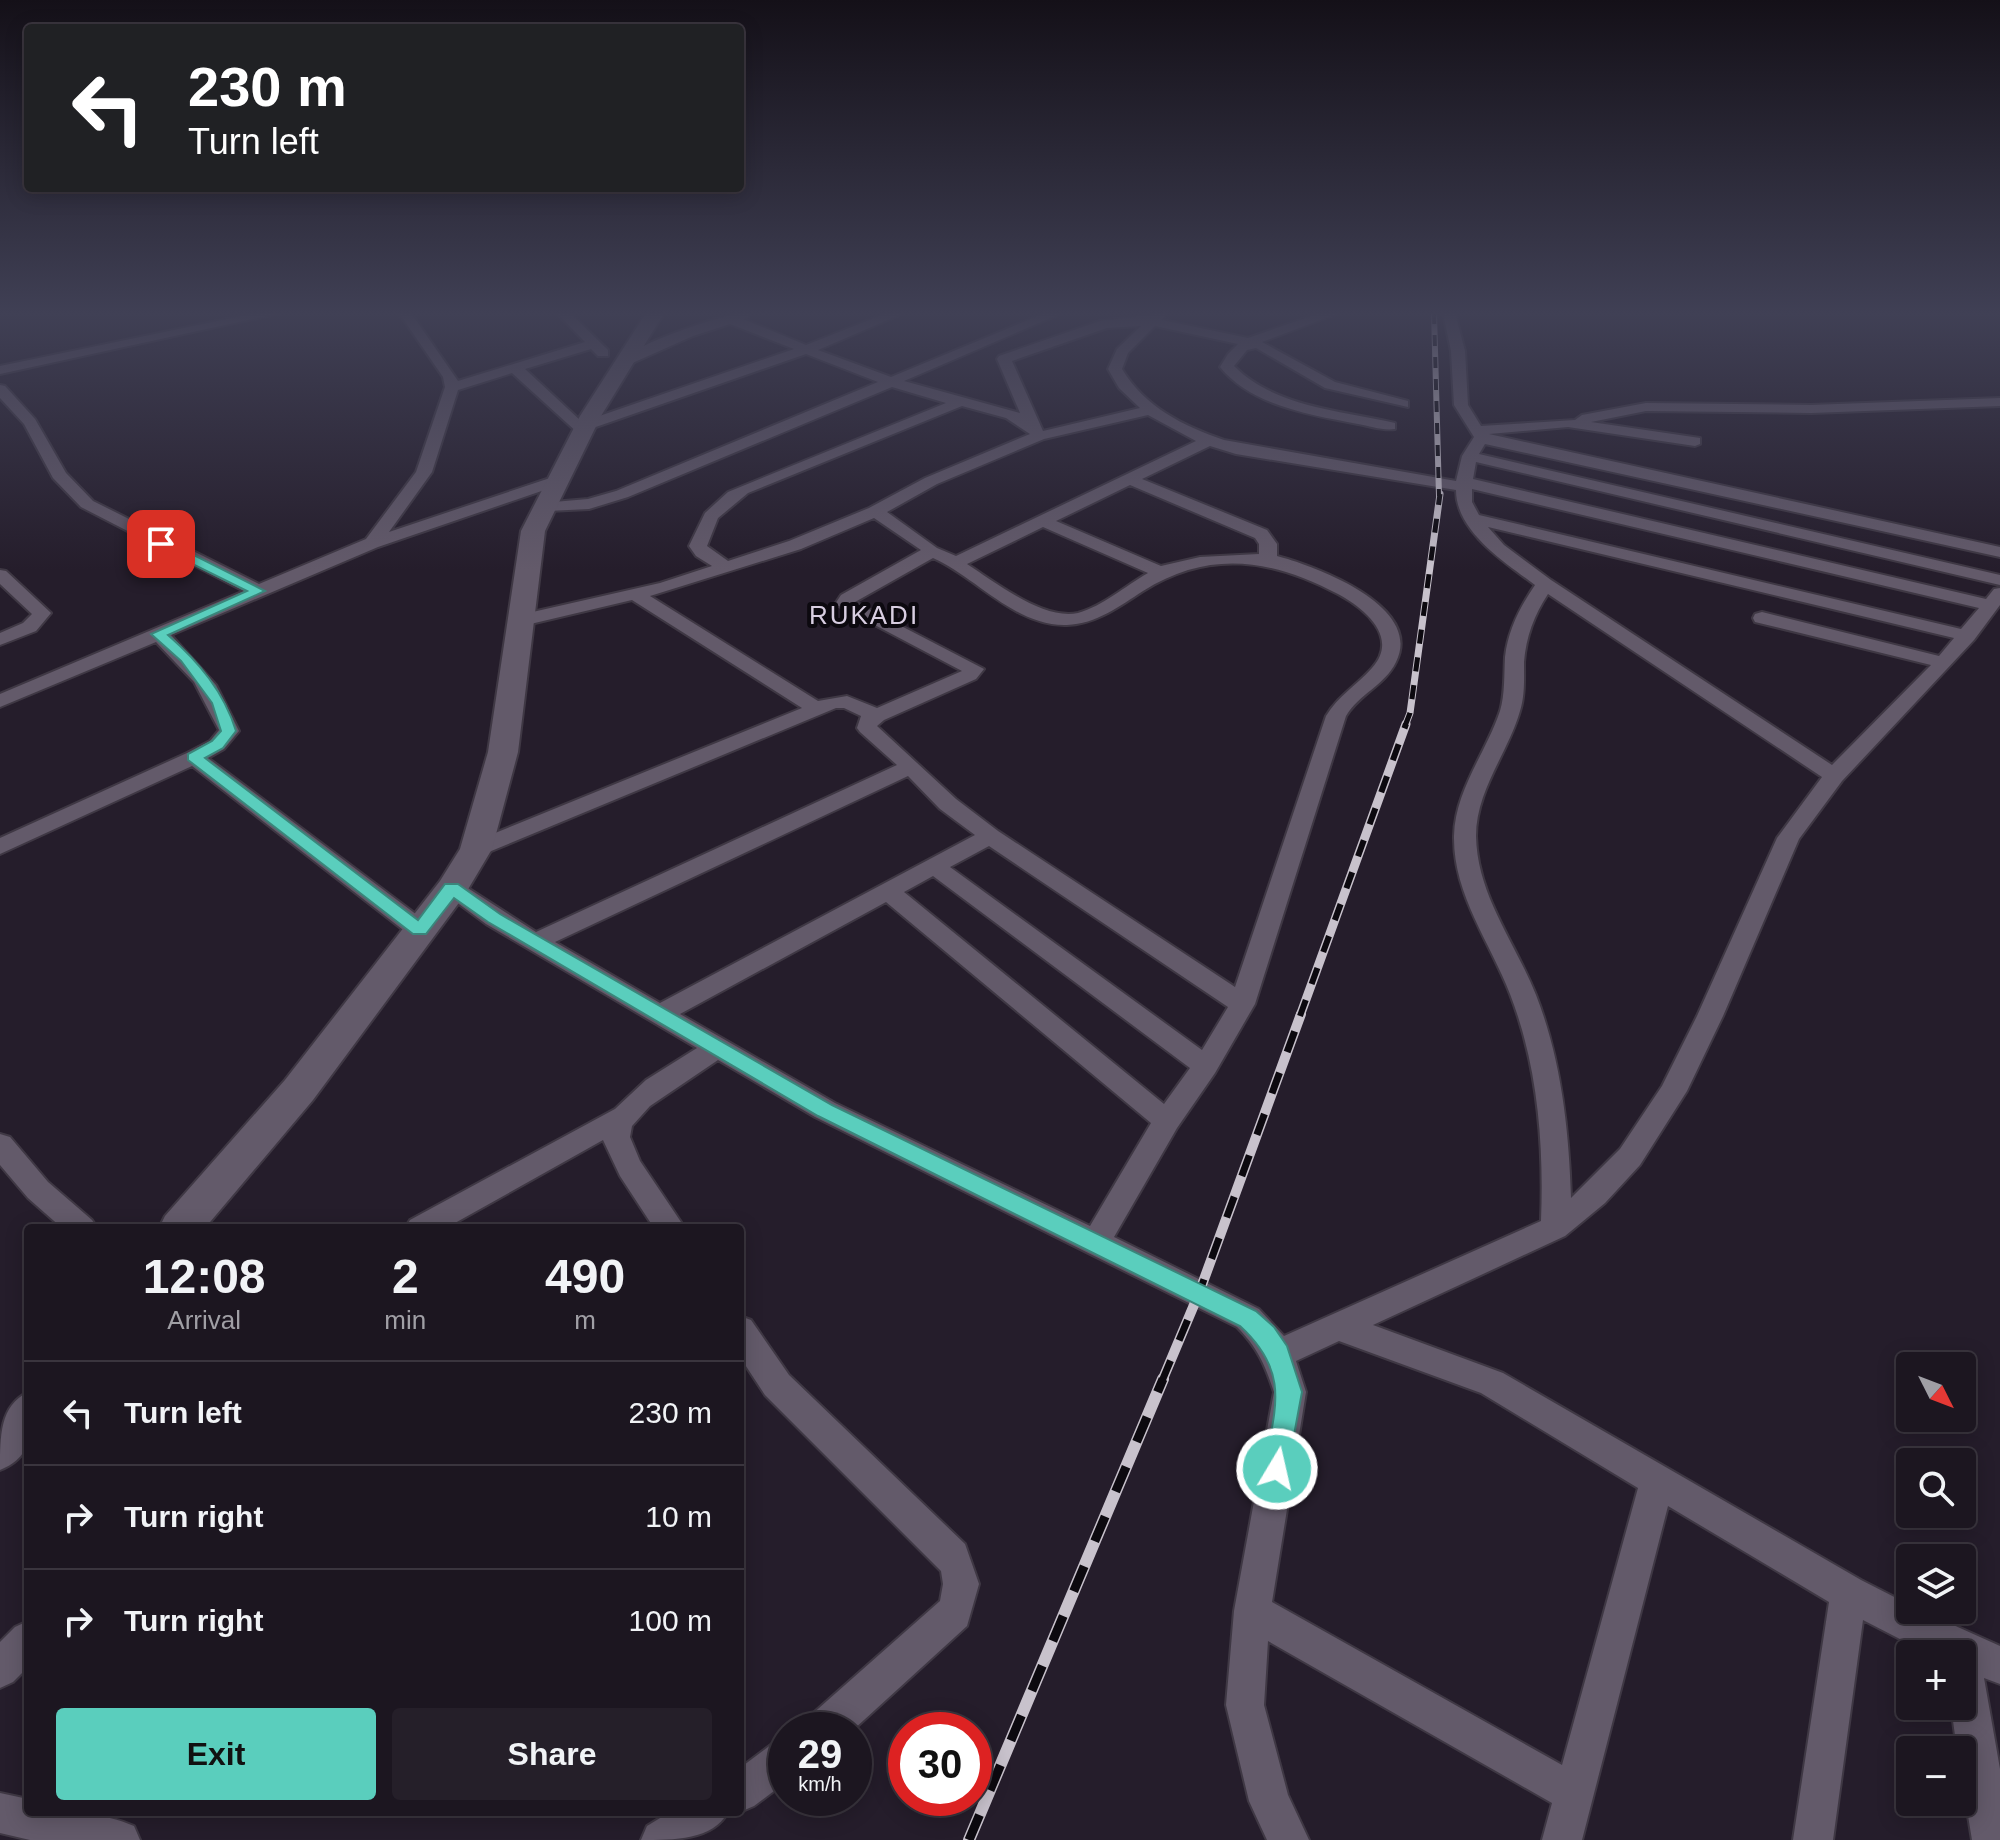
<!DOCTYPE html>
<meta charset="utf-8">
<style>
:root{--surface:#1c1620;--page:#251f29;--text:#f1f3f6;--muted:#a09fa5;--line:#3a353e;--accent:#5acebd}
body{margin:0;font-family:Helvetica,sans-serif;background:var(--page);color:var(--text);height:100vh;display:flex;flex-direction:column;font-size:30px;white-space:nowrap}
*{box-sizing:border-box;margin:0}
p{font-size:26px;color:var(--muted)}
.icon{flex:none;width:44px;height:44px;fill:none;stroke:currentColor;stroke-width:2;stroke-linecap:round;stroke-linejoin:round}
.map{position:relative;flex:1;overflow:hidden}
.drawer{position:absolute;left:24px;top:1224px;width:720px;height:592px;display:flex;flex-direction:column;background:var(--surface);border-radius:8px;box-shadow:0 4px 20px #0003,0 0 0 2px var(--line)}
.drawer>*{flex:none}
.banner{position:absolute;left:24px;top:24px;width:720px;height:168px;border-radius:8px;box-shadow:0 4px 20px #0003,0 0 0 2px var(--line);background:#202124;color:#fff;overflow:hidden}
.needle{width:52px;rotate:132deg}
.controls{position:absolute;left:1896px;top:1352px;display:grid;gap:16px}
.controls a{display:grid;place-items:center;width:80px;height:80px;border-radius:8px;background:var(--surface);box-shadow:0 4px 20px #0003,0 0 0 2px var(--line);font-size:40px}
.speed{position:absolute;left:768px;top:1712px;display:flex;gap:16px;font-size:40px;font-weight:700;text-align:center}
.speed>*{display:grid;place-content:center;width:104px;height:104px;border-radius:50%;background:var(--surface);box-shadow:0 4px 20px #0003,0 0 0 2px var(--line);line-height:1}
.speed small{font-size:20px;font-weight:400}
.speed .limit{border:12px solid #d22;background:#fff;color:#111}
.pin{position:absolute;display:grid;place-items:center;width:68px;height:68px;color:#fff;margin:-34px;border-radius:16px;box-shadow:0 4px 12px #0006}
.me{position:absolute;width:88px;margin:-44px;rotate:9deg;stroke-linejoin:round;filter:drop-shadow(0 0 6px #0008)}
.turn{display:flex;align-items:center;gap:28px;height:168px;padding:0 32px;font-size:36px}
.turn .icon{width:104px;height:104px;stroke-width:2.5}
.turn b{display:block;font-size:56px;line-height:68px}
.eta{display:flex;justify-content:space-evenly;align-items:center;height:136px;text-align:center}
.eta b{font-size:48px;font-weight:800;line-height:56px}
.action{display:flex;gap:16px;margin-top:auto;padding:16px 32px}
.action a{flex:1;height:92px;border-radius:8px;background:var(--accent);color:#111;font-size:32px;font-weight:800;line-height:92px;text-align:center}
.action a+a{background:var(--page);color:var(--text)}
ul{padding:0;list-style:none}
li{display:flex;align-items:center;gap:24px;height:104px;padding:0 32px;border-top:2px solid var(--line)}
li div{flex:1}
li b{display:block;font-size:30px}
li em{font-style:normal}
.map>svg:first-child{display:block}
</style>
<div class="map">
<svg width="2000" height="1840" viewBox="0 0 2000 1840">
<rect width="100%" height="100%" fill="#251d2b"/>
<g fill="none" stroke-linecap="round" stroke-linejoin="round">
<defs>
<g id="street">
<path d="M256,313H280L0,374V366Z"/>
<path d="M399,313H411L458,381L585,342L557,313H570L608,350V356H598L591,349L525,369L582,422L794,349L730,324L693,336L628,365L616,362C635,345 722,313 748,313V318L743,319L806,345L887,313H904L818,350L891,377L1045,313H1062L904,381L1020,413L997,359L999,356L1100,321L1166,313L1162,320L1248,338L1320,313H1339L1262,342L1335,382L1408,401V407L1325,388L1256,348L1247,350L1234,366C1276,408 1341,410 1395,423V429C1383,431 1370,426 1358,424C1311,415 1252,406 1220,367L1228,354L1238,344L1155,326L1128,353L1122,369C1145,407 1183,426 1224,440L1456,481L1462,456L1474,437L1454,405L1451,351L1443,313H1455L1465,351L1468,405L1481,426L1575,420L1582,415L1646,403L1811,405L2000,398V406L1811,413L1646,411L1591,422L1700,438V444L1695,446L1568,427L1489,434L2000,547V557L1485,444L1479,454L2000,575V585L1476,462L1473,479L1986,599L1994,589L2000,588V605L1974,640L1842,781L1799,839L1723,1016L1687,1091L1640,1165L1605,1203L1565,1236L1373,1325L1503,1373L1861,1580L1910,1605V1610H1920L2000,1646V1684L1984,1678L2000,1769V1840H1972L1962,1779V1750H1957L1951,1706H1962V1654H1929L1863,1620L1833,1840H1793L1829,1602L1668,1506L1582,1840H1542L1552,1803L1268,1641L1264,1705L1288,1795L1309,1840H1267L1249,1801L1226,1705L1234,1611L1274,1392C1265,1365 1258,1348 1237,1327L815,1117L718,1060L650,1106L632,1126L630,1137L640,1161L685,1228H654L620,1176L603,1140L446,1228H405L410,1220L615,1109L646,1080L697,1048L486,924L444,893L440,888L444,883H460L536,932L897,765L860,732L857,728L861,716L844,708H836L484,854H468L465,849L468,844L802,708L632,600L522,626L513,620L515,616L660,583L712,566L696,556L689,546L705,513L728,492L946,403L892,387L628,497L589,509L548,511L542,509L540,506L542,503L588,499L616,491L878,382L806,354L590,429L589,434H579L512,373L458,390L432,472L389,532L550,478H562V484L378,547L171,635L216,685L239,731L224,749L208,758L429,924L432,930L429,936H411L192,766L0,854V838L187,753L210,741L219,730L194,682L156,642L0,707V694L244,591L81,507L53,478L24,424L0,398V385L5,386L35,419L66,473L93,501L259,584L366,539L416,472L445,387L443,377ZM1141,326L1117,349L1108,369L1119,388L1140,408L1043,431L1012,361L1107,328ZM962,406L1006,418L1030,434L925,478L869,508L789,541L728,561L707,546L718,518L748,493ZM1148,415L1196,441L956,556L937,548L887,512L937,484L1044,439ZM1210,446L1236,454L1456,490C1456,532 1506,563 1535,585C1520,607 1508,630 1505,657C1504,675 1505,694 1500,711C1486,753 1455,790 1454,836C1453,894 1490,942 1510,994C1538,1066 1544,1145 1541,1221L1284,1336L1259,1309L1114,1237L1177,1128L1215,1073L1255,1004L1346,716C1359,694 1385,685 1396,662C1424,606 1315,566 1277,556V544L1267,530L1142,479ZM1130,485L1255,538L1259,544V554L1200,557L1161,566L1056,521ZM1472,489L1979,608L1961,629L1479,515L1472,502ZM874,518L921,550L841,595L835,604L962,671L877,708L847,696L818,701L650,596L801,549ZM1043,527L1148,573C1125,586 1103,606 1078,613C1044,621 995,582 967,564ZM1488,527L1954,638L1939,656L1762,612L1755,614L1753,618L1755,622L1931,665L1832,765L1551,580L1504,545ZM933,558C976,577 1016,627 1067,625C1096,624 1120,606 1143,591C1209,549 1272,559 1338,594C1364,608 1400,637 1372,668C1356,686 1338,696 1326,716L1235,987L998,831L956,799L877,726L884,720L976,679L984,669L855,602ZM1548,594L1822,777L1777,838L1697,1016L1662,1086L1620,1149L1571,1198C1569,1129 1561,1059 1536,995C1515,942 1477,895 1476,836C1476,790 1508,753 1520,711C1525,695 1524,678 1524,662C1526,637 1534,615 1548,594ZM908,776L940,809L975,835L660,1003L555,942ZM989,846L1228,1007L1202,1050L950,867ZM933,876L1190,1068L1164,1104L904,892ZM886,902L1151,1123L1090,1226L835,1103L680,1014ZM1339,1341L1481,1393L1638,1488L1562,1765L1272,1602L1306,1392L1296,1361Z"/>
<path d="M0,570L6,571L51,613L36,631L0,645V633L23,623L32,614L0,584Z"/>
<path d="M0,1134L10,1137L48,1182L92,1220L97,1228H62L28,1198L0,1165Z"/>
<path d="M740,1316L751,1320L789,1375L965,1544L979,1584L967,1626L853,1730H805L810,1716L940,1601L943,1584L941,1571L765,1395L740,1357Z"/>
<path d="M28,1621V1667L13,1682L0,1688V1642L15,1627Z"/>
<path d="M786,1738V1782L754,1806L740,1812V1768L772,1744Z"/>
<path d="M0,1793L28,1799V1812C65,1812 99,1811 134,1826L140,1840H30L0,1833Z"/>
<path d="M670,1812H728C713,1840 674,1840 641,1840L647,1826Z"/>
</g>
<g id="secondary">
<path d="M646,313H664L601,416L545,531L518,752L492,849L464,896L313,1100L205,1228H159L165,1216L285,1080L440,881L460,849L488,752L521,531L580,416Z"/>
<path d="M28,1392C28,1427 38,1455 0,1470C0,1435 0,1406 28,1392Z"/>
</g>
</defs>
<use href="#street" stroke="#3f3844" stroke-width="4"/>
<use href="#secondary" stroke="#3f3844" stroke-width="4"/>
<use href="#street" fill="#635a6a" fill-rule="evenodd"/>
<use href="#secondary" fill="#635a6a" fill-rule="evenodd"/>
<defs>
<path id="rail-far4" d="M1434,313L1439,496"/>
<path id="rail-far3" d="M1405,726L1410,713L1440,494"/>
<path id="rail-far2" d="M1300,1016L1406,724"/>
<path id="rail-far1" d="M1162,1381L1199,1293L1301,1014"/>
<path id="rail" d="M969,1840L1163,1379"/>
</defs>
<use href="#rail-far4" stroke="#c8c2cc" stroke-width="6"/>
<use href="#rail-far3" stroke="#c8c2cc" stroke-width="7"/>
<use href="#rail-far2" stroke="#c8c2cc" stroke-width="9"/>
<use href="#rail-far1" stroke="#c8c2cc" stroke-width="10"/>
<use href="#rail" stroke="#c8c2cc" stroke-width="12"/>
<use href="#rail-far4" stroke="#0c090f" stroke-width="4" stroke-dasharray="11" stroke-linecap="butt"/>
<use href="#rail-far3" stroke="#0c090f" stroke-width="5" stroke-dasharray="14" stroke-linecap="butt"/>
<use href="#rail-far2" stroke="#0c090f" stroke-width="6" stroke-dasharray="17" stroke-linecap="butt"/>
<use href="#rail-far1" stroke="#0c090f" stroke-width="7" stroke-dasharray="22" stroke-linecap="butt"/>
<use href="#rail" stroke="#0c090f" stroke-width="9" stroke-dasharray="27" stroke-linecap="butt"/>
</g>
<linearGradient id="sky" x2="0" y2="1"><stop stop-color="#141018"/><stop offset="0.55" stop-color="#404055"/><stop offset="1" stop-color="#404055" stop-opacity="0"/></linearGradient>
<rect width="2000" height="570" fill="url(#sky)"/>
<path fill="#5acebd" stroke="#3a867b" stroke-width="2" d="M156,541H166L265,591L168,635C199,662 224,692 236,731L223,748L205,758L418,920L445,884H458L500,914L832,1105L1256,1311L1274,1327L1287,1346L1302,1392L1286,1478L1277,1481L1268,1478L1264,1469C1275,1408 1291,1373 1240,1326L818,1116L488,922L454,898L426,934H413L188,760V754L212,741L221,731L212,703L181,661L151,634L247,591L156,546Z"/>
<g text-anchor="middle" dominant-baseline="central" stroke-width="8" stroke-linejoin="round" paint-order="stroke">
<g font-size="26" letter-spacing="2" fill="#d8cee1" stroke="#0c090f">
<text x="864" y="615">RUKADI</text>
</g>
</g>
</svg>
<div class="controls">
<a><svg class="needle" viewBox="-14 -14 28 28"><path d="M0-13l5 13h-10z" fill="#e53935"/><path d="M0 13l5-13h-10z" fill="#a09fa5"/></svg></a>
<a><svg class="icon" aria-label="search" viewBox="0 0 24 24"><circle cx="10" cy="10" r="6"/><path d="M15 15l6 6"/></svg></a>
<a><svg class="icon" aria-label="layers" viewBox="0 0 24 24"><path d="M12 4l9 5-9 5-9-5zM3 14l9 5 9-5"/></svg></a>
<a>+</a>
<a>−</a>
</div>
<div class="speed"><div>29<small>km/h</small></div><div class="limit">30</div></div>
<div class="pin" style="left:161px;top:544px;background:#d93025"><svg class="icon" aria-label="arrive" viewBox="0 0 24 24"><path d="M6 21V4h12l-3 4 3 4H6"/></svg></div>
<svg class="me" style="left:1277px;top:1469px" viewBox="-20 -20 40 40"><circle r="17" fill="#5acebd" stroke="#fff" stroke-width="3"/><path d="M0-11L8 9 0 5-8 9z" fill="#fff"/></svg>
<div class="banner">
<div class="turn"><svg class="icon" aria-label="left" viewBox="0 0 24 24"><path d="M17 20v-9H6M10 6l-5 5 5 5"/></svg><div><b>230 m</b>Turn left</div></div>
</div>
<section class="drawer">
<div class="eta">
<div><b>12:08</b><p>Arrival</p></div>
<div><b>2</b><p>min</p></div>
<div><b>490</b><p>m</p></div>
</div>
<ul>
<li><svg class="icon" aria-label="left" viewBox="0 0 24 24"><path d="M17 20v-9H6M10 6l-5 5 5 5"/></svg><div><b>Turn left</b></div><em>230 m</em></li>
<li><svg class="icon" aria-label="right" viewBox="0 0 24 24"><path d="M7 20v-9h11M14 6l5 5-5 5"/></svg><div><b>Turn right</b></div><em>10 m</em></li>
<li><svg class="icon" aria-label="right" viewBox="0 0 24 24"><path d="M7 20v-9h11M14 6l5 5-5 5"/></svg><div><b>Turn right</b></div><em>100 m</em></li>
</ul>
<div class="action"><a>Exit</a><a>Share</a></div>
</section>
</div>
